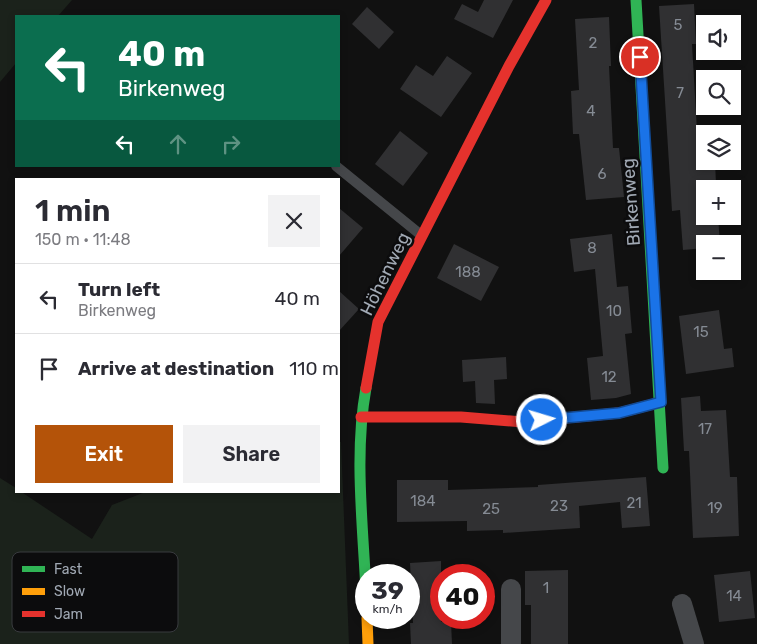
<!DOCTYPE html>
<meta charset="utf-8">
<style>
:root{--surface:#fff;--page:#f2f2f3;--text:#2b2b33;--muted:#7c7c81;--line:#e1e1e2;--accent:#b45309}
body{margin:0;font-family:Rubik,sans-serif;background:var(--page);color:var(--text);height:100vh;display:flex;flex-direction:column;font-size:19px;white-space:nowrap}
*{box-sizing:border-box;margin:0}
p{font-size:16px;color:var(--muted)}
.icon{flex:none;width:28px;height:28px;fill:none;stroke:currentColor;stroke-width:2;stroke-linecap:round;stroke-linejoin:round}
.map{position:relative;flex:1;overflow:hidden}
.side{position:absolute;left:15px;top:178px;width:325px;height:315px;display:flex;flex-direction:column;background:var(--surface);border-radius:0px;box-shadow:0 2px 8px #0003}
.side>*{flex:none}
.top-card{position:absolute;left:15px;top:15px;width:325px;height:152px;border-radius:0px;box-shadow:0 2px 8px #0003;background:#0b6e4f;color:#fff;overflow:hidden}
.fabs{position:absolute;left:696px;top:15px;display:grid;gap:10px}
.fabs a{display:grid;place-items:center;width:45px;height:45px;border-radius:0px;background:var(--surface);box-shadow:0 2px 8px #0003;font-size:25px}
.speed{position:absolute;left:355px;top:564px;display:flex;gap:10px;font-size:25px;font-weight:700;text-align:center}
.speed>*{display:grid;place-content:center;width:65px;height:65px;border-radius:50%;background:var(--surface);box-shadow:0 2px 8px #0003;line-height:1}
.speed small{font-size:12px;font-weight:400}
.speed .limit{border:8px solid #d22;background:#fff;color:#111}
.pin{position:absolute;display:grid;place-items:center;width:42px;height:42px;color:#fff;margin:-21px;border:2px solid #fff;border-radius:50%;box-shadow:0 1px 5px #0007}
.me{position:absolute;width:55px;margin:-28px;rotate:85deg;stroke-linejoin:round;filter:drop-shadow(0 0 4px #0008)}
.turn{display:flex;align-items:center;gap:18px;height:105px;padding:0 20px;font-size:22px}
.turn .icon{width:65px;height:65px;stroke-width:2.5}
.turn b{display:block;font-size:35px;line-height:42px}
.lanes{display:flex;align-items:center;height:48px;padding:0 20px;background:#0003;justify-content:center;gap:25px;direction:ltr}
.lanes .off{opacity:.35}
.round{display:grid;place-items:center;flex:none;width:52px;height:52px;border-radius:0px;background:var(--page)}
.headline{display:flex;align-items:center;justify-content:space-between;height:85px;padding:0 20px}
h1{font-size:30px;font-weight:600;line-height:38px}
.button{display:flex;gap:10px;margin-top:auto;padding:10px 20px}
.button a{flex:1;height:58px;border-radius:0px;background:var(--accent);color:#fff;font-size:20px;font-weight:600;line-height:58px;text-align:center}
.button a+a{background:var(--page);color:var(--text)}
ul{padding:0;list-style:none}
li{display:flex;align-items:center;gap:15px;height:70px;padding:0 20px;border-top:1px solid var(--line)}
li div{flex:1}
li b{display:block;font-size:19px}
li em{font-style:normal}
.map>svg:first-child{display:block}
</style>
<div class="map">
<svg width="757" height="644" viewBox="0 0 757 644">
<rect width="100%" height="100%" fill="#111"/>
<g fill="#1b221b">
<path d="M0,0H72L58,16H16V63L0,82Z"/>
<path d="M339,442H341L349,644H0V478L16,488V491H20L92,539L112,505L148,491H339Z"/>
</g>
<g fill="#303032">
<path d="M484,0H513L493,38L454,19L462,4L478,12Z"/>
<path d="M694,4L696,44H692L697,131H703L705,161H715L716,184L705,185V216H718L720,244H705V248L683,250L680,210L672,211L659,6Z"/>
<path d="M367,7L394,32L379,49L352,24Z"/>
<path d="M609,17L611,66H609L613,148H619L624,197L586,200L579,134H573L571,91L579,90L575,19Z"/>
<path d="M447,56L472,73L441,117L400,89L416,65L433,76Z"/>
<path d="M400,131L428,153L403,186L375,164Z"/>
<path d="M339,208L363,228L339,256Z"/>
<path d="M612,234L617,287L628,286L632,333L625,334L631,394L616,398L591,400L587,358L603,356L595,269L574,272L570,239Z"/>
<path d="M454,244L499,267L481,301L437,278Z"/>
<path d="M339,291L359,309L339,331Z"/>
<path d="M719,310L724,349L732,348L734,367L686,374L679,316Z"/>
<path d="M506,357L507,379L494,380L495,404L476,403L475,381L463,382L462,360Z"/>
<path d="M700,396L701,411L726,410L730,477H737L739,536L693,538L689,451H684L681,398Z"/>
<path d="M646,477L650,526L622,528L620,502L579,506L580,528L503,533V530L467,531V521L397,522V480H448V490L538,487V485Z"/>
<path d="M441,561V622H451L452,644H411L410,623H413L410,563Z"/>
<path d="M568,570V644H531V605H525V571Z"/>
<path d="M750,571L755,618L719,622L714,575Z"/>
</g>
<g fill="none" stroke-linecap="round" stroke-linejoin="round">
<path stroke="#45474a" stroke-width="10" d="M336,166L421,235"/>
<g stroke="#45474a" stroke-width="20">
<path d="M682,604L694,644"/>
<path d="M511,644V589"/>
</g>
<g stroke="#30b455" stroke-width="11">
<path d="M636,0L663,468"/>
<path d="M366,592C363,525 354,454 366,388"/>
</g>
<path stroke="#ff9f0a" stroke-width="11" d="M367,618L368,644"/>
<g stroke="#e5322d" stroke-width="11">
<path d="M366,388L378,322L509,66L546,0"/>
<path d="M361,417H461L523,422L619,413L661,402"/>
</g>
</g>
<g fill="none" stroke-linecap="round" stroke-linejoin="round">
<defs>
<path id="route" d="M542,420L619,413L661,402L640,57"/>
</defs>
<use href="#route" stroke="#114b97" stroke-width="12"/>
<use href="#route" stroke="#1a73e8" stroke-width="9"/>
</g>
<g text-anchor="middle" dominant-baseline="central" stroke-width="5" stroke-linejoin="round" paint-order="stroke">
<g font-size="15" fill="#858b94">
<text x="678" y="25">5</text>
<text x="593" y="43">2</text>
<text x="680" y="93">7</text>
<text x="591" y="111">4</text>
<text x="602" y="174">6</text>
<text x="592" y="248">8</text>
<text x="468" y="272">188</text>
<text x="614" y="311">10</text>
<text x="701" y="332">15</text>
<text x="609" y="377">12</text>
<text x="705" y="429">17</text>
<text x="423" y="501">184</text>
<text x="634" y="503">21</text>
<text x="559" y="506">23</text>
<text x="715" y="508">19</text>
<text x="491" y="509">25</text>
<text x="546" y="588">1</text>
<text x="734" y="596">14</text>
</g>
<g font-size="18" fill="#a1a9b4" stroke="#0c0c0d">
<text transform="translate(631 202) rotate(-94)">Birkenweg</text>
<text transform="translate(385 274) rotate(-64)">Höhenweg</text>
</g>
</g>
<rect x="12" y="552" width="166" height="80" rx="8" fill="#0c0c0d" stroke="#393b3f" stroke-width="1"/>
<rect x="22" y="566" width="23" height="6" fill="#30b455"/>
<rect x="22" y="588" width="23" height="7" fill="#ff9f0a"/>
<rect x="22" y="611" width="23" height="6" fill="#e5322d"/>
<g font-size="14" fill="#a1a9b4">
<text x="54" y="574">Fast</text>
<text x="54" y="596">Slow</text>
<text x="54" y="619">Jam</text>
</g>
</svg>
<div class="fabs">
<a><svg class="icon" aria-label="sound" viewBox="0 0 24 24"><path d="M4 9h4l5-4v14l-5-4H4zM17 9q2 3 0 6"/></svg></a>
<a><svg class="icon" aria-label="search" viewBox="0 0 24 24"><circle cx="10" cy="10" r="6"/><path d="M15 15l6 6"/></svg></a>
<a><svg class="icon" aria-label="layers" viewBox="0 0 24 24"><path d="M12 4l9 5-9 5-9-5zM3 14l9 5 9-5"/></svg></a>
<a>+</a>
<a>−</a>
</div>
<div class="speed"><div>39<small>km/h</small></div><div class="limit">40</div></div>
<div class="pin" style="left:640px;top:57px;background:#d93025"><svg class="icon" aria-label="arrive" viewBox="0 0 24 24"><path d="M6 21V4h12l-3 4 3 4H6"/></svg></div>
<svg class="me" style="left:542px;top:420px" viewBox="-20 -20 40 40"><circle r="17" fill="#1a73e8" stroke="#fff" stroke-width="3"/><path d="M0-11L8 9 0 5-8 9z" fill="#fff"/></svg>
<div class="top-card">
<div class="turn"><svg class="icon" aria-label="left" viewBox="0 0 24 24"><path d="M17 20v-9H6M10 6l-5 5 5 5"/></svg><div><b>40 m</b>Birkenweg</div></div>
<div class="lanes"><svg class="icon" aria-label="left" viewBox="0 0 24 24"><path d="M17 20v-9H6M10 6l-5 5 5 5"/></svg><svg class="icon off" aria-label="ahead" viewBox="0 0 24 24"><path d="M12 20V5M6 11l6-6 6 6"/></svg><svg class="icon off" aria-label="right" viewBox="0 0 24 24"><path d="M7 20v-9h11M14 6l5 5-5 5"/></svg></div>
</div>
<section class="side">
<div class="headline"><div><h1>1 min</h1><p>150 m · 11:48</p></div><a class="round"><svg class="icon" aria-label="close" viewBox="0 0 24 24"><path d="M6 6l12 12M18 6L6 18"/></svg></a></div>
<ul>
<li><svg class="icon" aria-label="left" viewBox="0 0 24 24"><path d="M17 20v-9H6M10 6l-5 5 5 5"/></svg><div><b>Turn left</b><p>Birkenweg</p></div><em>40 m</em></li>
<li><svg class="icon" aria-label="arrive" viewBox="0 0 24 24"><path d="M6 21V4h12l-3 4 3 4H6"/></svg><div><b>Arrive at destination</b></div><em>110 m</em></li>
</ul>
<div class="button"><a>Exit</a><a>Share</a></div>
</section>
</div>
